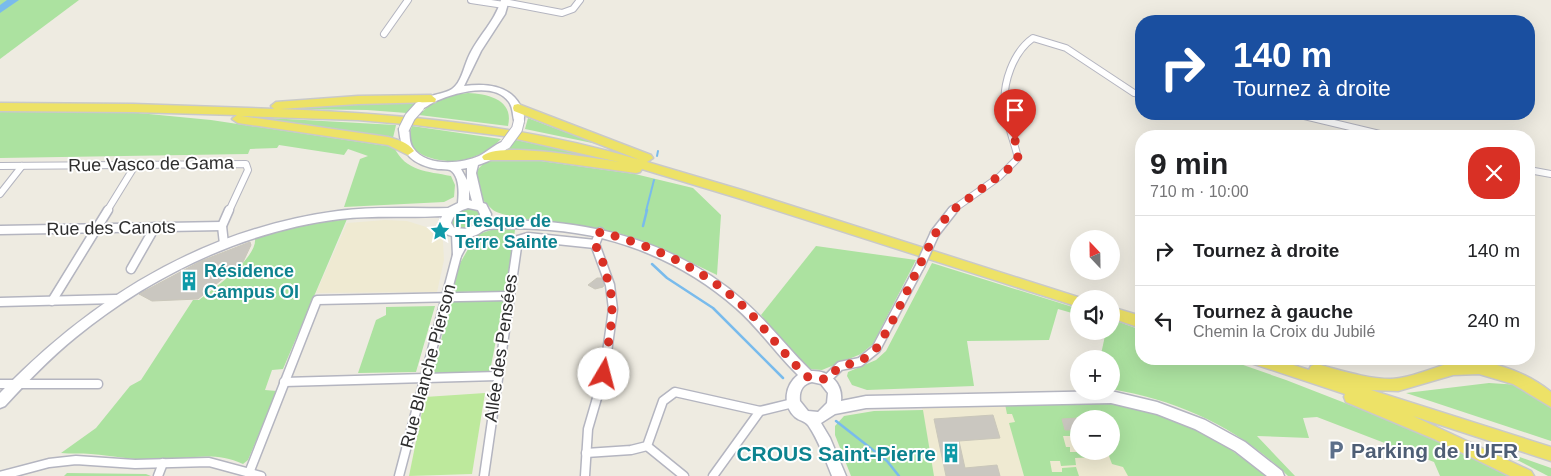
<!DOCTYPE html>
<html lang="fr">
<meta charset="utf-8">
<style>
:root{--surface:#fff;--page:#f6f6f6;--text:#202124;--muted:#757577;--line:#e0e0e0}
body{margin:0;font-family:Helvetica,sans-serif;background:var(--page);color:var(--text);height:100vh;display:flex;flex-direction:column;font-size:19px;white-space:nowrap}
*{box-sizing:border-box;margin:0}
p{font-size:16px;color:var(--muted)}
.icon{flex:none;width:28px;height:28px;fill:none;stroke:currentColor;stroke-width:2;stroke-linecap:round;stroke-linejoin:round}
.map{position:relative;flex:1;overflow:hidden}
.panel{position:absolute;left:1135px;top:130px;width:400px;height:235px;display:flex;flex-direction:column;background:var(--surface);border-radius:20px;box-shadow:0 5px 20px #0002}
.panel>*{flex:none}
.banner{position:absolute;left:1135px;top:15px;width:400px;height:105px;border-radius:20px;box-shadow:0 5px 20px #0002;background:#1a4fa0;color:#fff;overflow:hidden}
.needle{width:32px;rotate:338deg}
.controls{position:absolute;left:1070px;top:230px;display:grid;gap:10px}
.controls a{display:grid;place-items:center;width:50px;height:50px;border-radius:50%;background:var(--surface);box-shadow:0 5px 20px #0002;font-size:25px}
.pin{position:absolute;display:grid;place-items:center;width:42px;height:42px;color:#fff;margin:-51px -21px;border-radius:50% 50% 50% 0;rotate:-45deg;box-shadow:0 0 5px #0007}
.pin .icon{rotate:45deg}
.me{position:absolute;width:55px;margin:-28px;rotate:8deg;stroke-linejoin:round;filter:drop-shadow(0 0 4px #0008)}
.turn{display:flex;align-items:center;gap:18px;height:105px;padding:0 15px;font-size:22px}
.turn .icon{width:65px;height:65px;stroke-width:2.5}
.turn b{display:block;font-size:35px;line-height:42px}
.round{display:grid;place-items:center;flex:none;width:52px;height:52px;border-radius:20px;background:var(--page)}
.head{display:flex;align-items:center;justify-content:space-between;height:85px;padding:0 15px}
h1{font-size:30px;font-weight:700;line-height:38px}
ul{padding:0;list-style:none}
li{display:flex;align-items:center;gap:15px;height:70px;padding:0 15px;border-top:1px solid var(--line)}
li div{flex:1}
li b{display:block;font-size:19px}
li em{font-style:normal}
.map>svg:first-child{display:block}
</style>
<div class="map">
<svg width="1551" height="476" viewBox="0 0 1551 476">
<rect width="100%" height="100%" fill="#eeebe1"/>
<g fill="#efead2" fill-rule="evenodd">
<path d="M385,220L407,221L436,230L439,234L443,241L444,260L437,292L316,293L347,223Z"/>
<path d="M1112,403L1147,476H934L922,407ZM1079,419H1111V451H1079Z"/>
</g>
<g fill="#ace2a0">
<path d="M0,0H79L0,59Z"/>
<path d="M468,93C489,94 514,100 508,126L419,115C432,101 448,94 468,93Z"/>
<path d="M419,101L407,113L367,110L284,109L374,102Z"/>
<path d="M0,108L128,112L211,120L394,147C406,172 427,171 451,176L455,185L454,197L444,202L344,207L360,159L368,156L348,149L344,155L279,145L277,148L250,149L248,154L0,158Z"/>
<path d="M251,117L396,125L393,138L249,119Z"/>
<path d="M528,118L597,144L525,129Z"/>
<path d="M412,126L501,139C491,149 478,157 463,160C444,164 399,157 412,126Z"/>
<path d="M516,140L616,161L527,151H504Z"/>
<path d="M501,157H512L635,174L693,188L721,215L717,275C685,260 652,242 618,233C595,227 505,220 493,210C489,207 487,203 482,200L476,171L485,162Z"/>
<path d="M469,207L478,209L483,217L471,230L455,229L451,225C451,213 459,211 469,207Z"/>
<path d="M347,219L283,369L272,370L265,390L277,391L248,460L243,464C212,450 187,460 156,460C135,460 113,456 91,454C81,453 71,454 61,453L96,428L130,386L141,380L193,300H199C214,288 258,258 255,238L298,226Z"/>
<path d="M494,229L515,230L506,291L452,292L459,265L476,235Z"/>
<path d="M816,246L916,260L873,344L861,354L822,370L809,369L801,362L789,351L761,315Z"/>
<path d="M932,263L1079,309V315L1058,309L1049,340L967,341L974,386L867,390L852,385L847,376L848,372L876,360L886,351Z"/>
<path d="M504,299L490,371L433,373L451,300Z"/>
<path d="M435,306L416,372L358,373L376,320L386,315V307Z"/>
<path d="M1111,319L1141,330V359H1226L1286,380L1422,433L1511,476H1440L1434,462L1317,417L1303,418L1309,438L1257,436L1295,476H1288C1237,427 1180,401 1111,389V359H1100L1106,331H1111Z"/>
<path d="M1489,383L1520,385L1551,403V441L1406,393Z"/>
<path d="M1112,403L1145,409L1212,436L1267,476H1128L1123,467L1112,464L1109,456H1103L1102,451H1111V419L1105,418L1062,419L1065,430H1079V436H1063L1066,447H1070V452H1095L1097,457L1075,458L1076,465L1061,466L1060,461H1050L1052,472H1062V468L1076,467L1079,476H1024L1009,423L1015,422L1012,414H1007L1005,404Z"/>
<path d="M923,410L934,476H851L835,435V426L844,416L874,411Z"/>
<path d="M1494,448L1551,468V476H1548Z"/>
<path d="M67,473L146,474L151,476H64Z"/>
</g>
<path fill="#bde99c" d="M485,393L472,474L409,476L425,397Z"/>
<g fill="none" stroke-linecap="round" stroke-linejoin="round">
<g stroke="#79bbec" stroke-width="2">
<path d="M657,156L658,151"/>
<path d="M646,211L654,180"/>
</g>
<g stroke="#79bbec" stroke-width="2.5">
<path d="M643,226L647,210"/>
<path d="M652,264L667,278L713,308L783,378"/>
<path d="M836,421L887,461L899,476"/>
</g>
<path fill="#79bbec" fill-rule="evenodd" d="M7,0H19L0,13V5Z"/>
</g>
<g fill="#cac7c0" stroke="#cac7ba">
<path d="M250,242L251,245L243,262L198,299L152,301L139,294L201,261Z"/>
<path d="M597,278H601L604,285L603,287L595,289L588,285Z"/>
<path d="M993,415L1000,438L959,441L965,468L997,465L1000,476H946L934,419Z"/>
<path d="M1079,418V430H1065L1062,419Z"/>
</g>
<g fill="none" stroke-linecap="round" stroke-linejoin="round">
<defs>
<g id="street-far1">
<path d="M471,0L504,5"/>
<path d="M504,2L562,13L573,9L580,0"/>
<path d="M384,34L408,0"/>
<path d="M1296,114L1388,136"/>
<path d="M0,166L246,164L248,170L229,211"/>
<path d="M1529,170L1551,174"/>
<path d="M0,194L22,166"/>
<path d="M107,211L136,164"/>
<path d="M951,211L999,177L1018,158C1014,141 1007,125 1005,108C1002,84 1013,52 1033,38L1066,48L1134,93L1141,94"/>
</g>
<g id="street">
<path d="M0,230L222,226"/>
<path d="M935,233L953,210"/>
<path d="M456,234L457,255"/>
<path d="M224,244L222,226L229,210"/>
<path d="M131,269L155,227"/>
<path d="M52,301L108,210"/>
<path d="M0,302L116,299"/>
<path d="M826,380L840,366L860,362L876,349L920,266"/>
<path d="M284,382L497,376"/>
<path d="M0,384H98"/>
<path d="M647,446L684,476"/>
<path d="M586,453L631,450L647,446L663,401L675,392L760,411"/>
<path d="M249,473L317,300L508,296"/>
<path d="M0,476L49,463L76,460L135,464L209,462L261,476"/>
<path d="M158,476L163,463"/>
<path d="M399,476L457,255L469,233"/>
<path d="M484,476L518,240L528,237L595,244"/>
<path d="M585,476L588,429L604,374L613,309L610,285L595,244L600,232"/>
<path d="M713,476L760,411L793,403"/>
</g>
<g id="secondary">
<path d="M501,0H509L505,14L481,51L464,86C486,83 509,85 520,105C524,111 525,117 523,123H515C512,116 514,109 509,102C494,81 455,93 436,101C429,104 423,111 416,109L414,107C425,93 441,96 452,89C461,83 464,67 468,58C477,37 495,22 501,0Z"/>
<path d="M404,125L409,129C410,136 409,142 413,148C426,167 461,164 479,156C488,152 500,139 510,141L511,144C503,155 490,161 478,165L476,173L483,203L486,204L491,214L490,221C582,217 674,239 745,302C769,323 788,349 811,371C829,370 843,383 841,401L866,396L1111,391L1157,402L1205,420L1245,442L1282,471L1284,476H1267L1235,451L1195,429L1157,414L1111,403L866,408L835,414L821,423L830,438L846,476H832C825,459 819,441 808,425C805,421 800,421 795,417C782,405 785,385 798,375C776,354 759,328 736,308C685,263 619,235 550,230C536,229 498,226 485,230C482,231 479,234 476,235C465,239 456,238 446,234L439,223L442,216C408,218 374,215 340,219C243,231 151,276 76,337C50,358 27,382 5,406L0,408V393C93,297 203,229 338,211C375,206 412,209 448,208L458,203C459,193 460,176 450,170C447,169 442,169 438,169C413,165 401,154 399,129ZM467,168V180L461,169ZM469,190L472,201L469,200ZM468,208L478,210L480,214L478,222L468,229L454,228L451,223C453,215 460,210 468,208ZM812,382L821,384L828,393L827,403L818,412L808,411L800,401C799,392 802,384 812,382Z"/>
</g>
<g id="primary">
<path d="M431,95L436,99L435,102L358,104L280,109C402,114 523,125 640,160L514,111L513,108L514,105L518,104L651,155L653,158L647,162L745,191L1084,299H1079V307L738,198L642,169L640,172L636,173L542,160H484L482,157C494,140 598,159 619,162L504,136L416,125L358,120L241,116L388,137C398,140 408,142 414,151L408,155L388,145L238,123L232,119L237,115L133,112L0,111V103L133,104L274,109L271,106L276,102L358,96Z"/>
<path d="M1111,307L1141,316V328L1111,318Z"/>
<path d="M1249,359H1274L1309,370L1311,366L1316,364C1340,370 1366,379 1391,379C1412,378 1431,368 1451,363C1484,356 1525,371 1551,392V407L1513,384L1479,374L1453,375L1398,391L1371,390L1551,447V461L1413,416L1531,471L1534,476H1510L1434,439L1346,402L1344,397L1345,394L1251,363Z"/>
</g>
</defs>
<use href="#street-far1" stroke="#b4b5c0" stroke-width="8"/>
<use href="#street" stroke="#b4b5c0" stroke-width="11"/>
<use href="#secondary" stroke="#b4b5c0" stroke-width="3"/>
<use href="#primary" stroke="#c9c9c9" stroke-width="3"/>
<use href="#street-far1" stroke="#fff" stroke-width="6"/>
<use href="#street" stroke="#fff" stroke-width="8"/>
<use href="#secondary" fill="#fff" fill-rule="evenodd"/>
<use href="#primary" fill="#ede267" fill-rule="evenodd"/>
<defs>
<path id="street-bridge" d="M920,266L935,233"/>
<g id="secondary-bridge">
<path d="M404,129L410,117L419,107"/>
<path d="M506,144L517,129L519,121"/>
</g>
</defs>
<use href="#street-bridge" stroke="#b4b5c0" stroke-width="11" stroke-linecap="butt"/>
<use href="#secondary-bridge" stroke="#b4b5c0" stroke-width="12" stroke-linecap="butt"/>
<use href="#street-bridge" stroke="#fff" stroke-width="8"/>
<use href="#secondary-bridge" stroke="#fff" stroke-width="10"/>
</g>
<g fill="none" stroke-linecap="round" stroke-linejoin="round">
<path stroke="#d93025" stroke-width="9" stroke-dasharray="0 16.2" d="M604,374L612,318V298L604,265L595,244L600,232C656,246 712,273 752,315C771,336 787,358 808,377H818L826,380L840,366L860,362L876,349L891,324L935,234L949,213L1011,167L1018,158L1015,140"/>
</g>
<defs>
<symbol id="sight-bare" viewBox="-9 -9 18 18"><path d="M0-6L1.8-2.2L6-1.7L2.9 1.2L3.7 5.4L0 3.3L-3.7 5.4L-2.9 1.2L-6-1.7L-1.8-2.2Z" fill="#0f9aa8" stroke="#fff" stroke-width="2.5" paint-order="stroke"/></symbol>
<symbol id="building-bare" viewBox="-9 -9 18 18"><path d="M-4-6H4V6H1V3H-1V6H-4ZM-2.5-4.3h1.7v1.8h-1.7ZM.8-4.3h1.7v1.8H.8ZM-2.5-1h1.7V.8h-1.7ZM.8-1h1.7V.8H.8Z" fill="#0f9aa8" stroke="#fff" stroke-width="2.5" paint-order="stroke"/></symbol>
<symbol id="parking-bare" viewBox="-9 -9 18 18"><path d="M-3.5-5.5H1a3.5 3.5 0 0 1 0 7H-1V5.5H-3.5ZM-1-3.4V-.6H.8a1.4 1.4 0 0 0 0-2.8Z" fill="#5c6f8a" stroke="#fff" stroke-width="2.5" paint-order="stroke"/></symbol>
</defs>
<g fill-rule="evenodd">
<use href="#sight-bare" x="426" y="217" width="28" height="28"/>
<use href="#building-bare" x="175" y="267" width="28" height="28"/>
<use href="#parking-bare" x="1322" y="436" width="28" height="28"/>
<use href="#building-bare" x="937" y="439" width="28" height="28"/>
</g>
<g text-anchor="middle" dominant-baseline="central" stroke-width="4" stroke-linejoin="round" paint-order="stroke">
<g font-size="18" fill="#2e2e2e" stroke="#fff">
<text transform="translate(151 164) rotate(-1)">Rue Vasco de Gama</text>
<text transform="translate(111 228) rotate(-1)">Rue des Canots</text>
<text transform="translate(501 348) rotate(-82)">Allée des Pensées</text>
<text transform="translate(428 366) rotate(-75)">Rue Blanche Pierson</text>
</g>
<g font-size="18" font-weight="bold" fill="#0d838f" stroke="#fff" text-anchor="start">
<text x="455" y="221">Fresque de<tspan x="455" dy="21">Terre Sainte</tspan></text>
<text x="204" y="271">Résidence<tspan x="204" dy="21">Campus OI</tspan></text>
</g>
<g font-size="21" font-weight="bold" fill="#4e5e75" stroke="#fff" text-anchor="start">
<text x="1351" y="450">Parking de l'UFR</text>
</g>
<g font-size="21" font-weight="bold" fill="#0d838f" stroke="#fff" text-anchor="end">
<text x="936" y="453">CROUS Saint-Pierre</text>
</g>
</g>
</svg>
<div class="controls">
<a><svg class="needle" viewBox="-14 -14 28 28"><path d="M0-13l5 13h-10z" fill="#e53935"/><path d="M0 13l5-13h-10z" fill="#757577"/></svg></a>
<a><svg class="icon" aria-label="sound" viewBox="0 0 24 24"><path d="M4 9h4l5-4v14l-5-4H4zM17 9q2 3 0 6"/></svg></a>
<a>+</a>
<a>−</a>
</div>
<div class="pin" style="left:1015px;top:140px;background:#d93025"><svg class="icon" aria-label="arrive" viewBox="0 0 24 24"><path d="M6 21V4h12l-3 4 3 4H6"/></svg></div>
<svg class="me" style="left:604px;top:374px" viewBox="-20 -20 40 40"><circle r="19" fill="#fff"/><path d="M0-13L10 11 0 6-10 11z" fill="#d93025"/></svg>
<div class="banner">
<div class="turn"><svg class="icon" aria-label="right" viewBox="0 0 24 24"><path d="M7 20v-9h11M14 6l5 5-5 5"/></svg><div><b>140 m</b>Tournez à droite</div></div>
</div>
<section class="panel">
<div class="head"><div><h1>9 min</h1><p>710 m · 10:00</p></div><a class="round" style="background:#d93025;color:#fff"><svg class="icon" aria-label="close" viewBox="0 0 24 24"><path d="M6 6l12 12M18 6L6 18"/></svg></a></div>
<ul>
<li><svg class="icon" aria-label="right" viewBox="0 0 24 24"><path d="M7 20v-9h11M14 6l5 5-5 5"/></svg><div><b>Tournez à droite</b></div><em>140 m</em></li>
<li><svg class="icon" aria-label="left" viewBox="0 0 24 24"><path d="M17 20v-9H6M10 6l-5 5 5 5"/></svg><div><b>Tournez à gauche</b><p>Chemin la Croix du Jubilé</p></div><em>240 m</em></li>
</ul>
</section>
</div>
